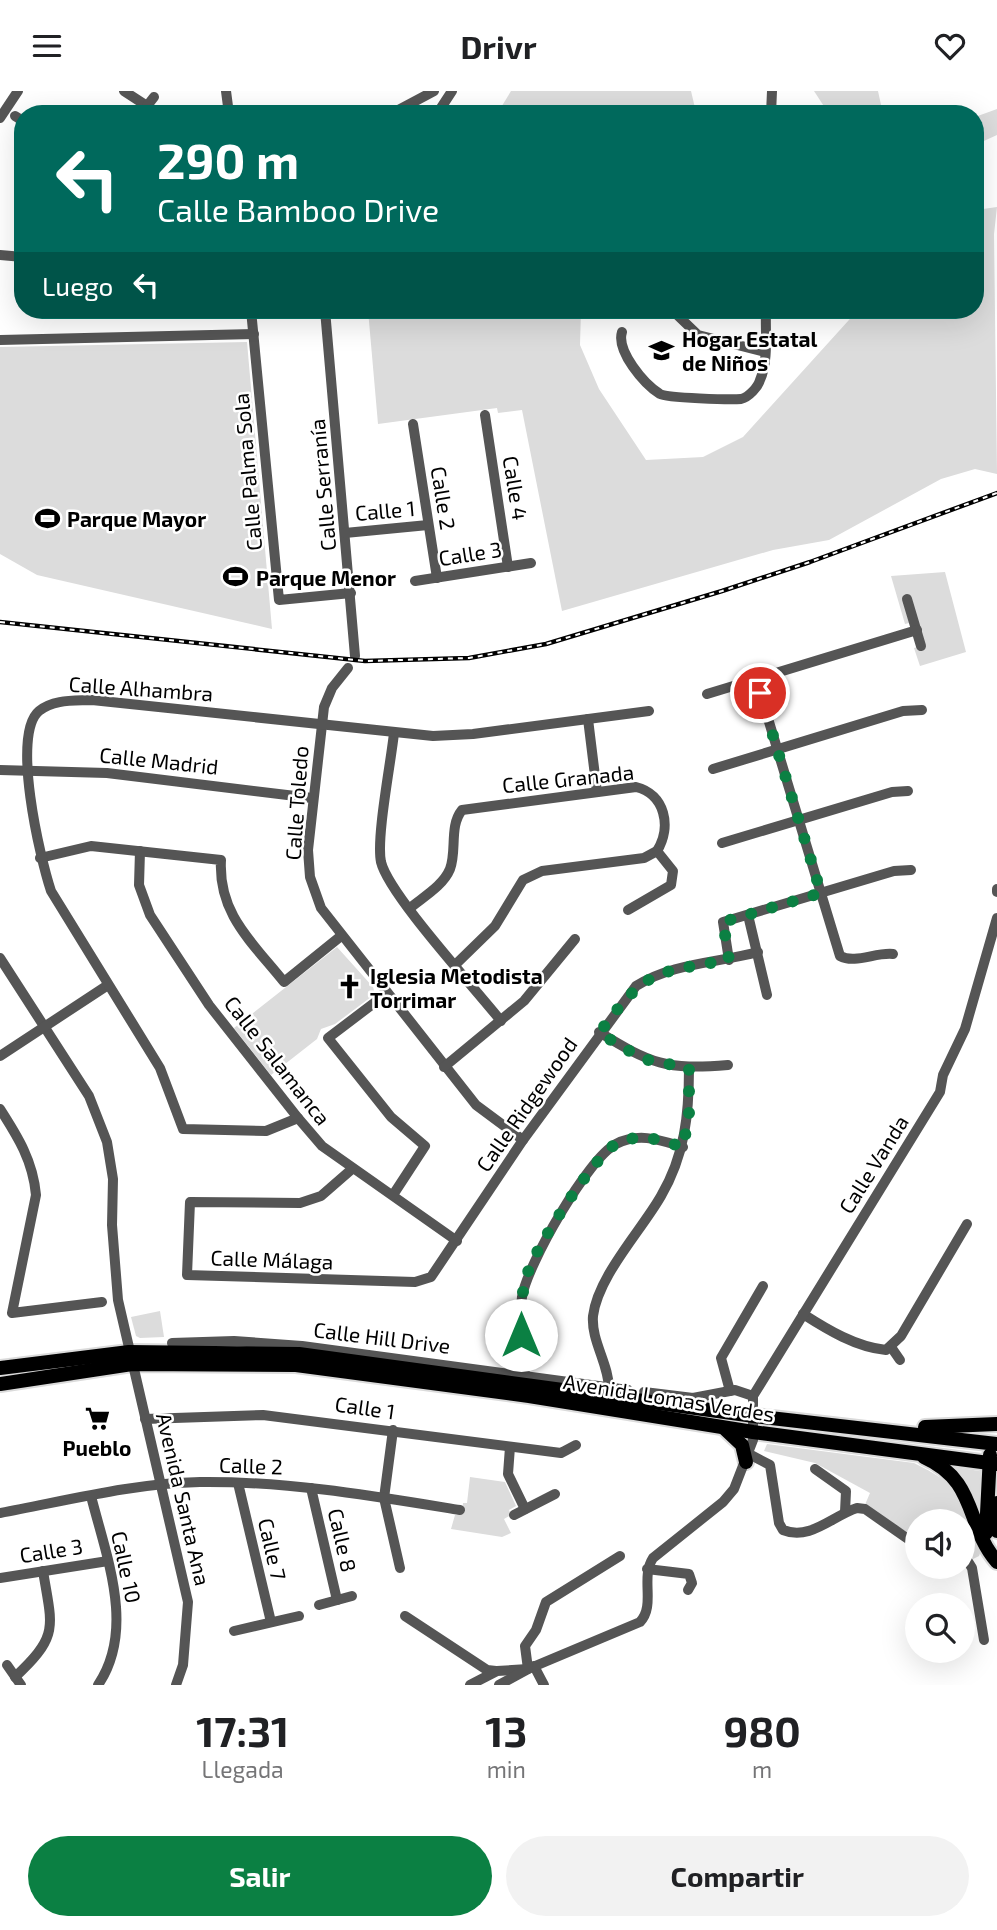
<!DOCTYPE html>
<html lang="es">
<meta charset="utf-8">
<style>
:root{--surface:#fff;--page:#f2f2f2;--text:#202124;--muted:#757577;--accent:#0b8043}
body{margin:0;font-family:"Exo 2",sans-serif;background:var(--page);color:var(--text);height:100vh;display:flex;flex-direction:column;font-size:26px;white-space:nowrap}
*{box-sizing:border-box;margin:0}
p{font-size:23px;color:var(--muted)}
.icon{flex:none;width:38px;height:38px;fill:none;stroke:currentColor;stroke-width:2;stroke-linecap:round;stroke-linejoin:round}
.map{position:relative;height:1594px;overflow:hidden}
.side{display:flex;flex-direction:column;background:var(--surface);flex:1}
.side>*{flex:none}
.banner{position:absolute;left:14px;top:14px;width:970px;height:214px;border-radius:28px;box-shadow:0 7px 28px #0002;background:#00695c;color:#fff;overflow:hidden}
.fabs{position:absolute;left:905px;top:1418px;display:grid;gap:14px}
.fabs a{display:grid;place-items:center;width:70px;height:70px;border-radius:50%;background:var(--surface);box-shadow:0 7px 28px #0002;font-size:35px}
.pin{position:absolute;display:grid;place-items:center;width:60px;height:60px;color:#fff;margin:-30px;border:4px solid #fff;border-radius:50%;box-shadow:0 2px 7px #0007}
.me{position:absolute;width:77px;margin:-38px;rotate:0deg;stroke-linejoin:round;filter:drop-shadow(0 0 5px #0008)}
.turn{display:flex;align-items:center;gap:24px;height:147px;padding:0 28px;font-size:32px}
.turn .icon{width:91px;height:91px;stroke-width:2.5}
.turn b{display:block;font-size:49px;line-height:60px}
.then{display:flex;align-items:center;height:66px;padding:0 28px;background:#0003;gap:14px;font-size:26px}
.eta{display:flex;justify-content:space-evenly;align-items:center;height:119px;text-align:center}
.eta b{font-size:42px;font-weight:700;line-height:49px}
.button{display:flex;gap:14px;margin-top:auto;padding:14px 28px}
.button a{flex:1;height:80px;border-radius:42px;background:var(--accent);color:#fff;font-size:28px;font-weight:700;line-height:80px;text-align:center}
.button a+a{background:var(--page);color:var(--text)}
header{display:flex;justify-content:space-between;align-items:center;height:91px;padding:0 28px;background:var(--surface);font-size:32px;font-weight:700}
.map>svg:first-child{display:block}
</style>
<header><svg class="icon" aria-label="menu" viewBox="0 0 24 24"><path d="M4 6h16M4 12h16M4 18h16"/></svg>Drivr<svg class="icon" aria-label="heart" viewBox="0 0 24 24"><path d="M12 20l-8-8c-3-5 5-10 8-4 3-6 11-1 8 4z"/></svg></header>
<div class="map">
<svg width="997" height="1594" viewBox="0 0 997 1594">
<rect width="100%" height="100%" fill="#fff"/>
<g fill="#dcdcdc">
<path d="M511,0H691L695,17L690,23H497Z"/>
<path d="M814,0H878L883,23H829Z"/>
<path d="M997,18V44L975,54V26Z"/>
<path d="M975,104L983,118L997,116L994,143L997,383L975,378L941,388L829,449L773,459L562,520L522,319L498,322L497,317L378,333L368,219H581L580,254L599,298L646,369L703,366L743,346L858,219H975Z"/>
<path d="M247,251L272,538L37,484L0,463V256Z"/>
<path d="M945,481L966,561L920,575L914,557L925,554L918,530L905,533L891,485Z"/>
<path d="M337,856L373,896L375,903L335,933L321,938L317,948L271,984L234,937Z"/>
<path d="M160,1220L164,1246L140,1247L136,1245L131,1226Z"/>
<path d="M767,1353L914,1372C966,1397 962,1409 981,1460L979,1465L973,1468L963,1455L962,1430H917V1447L864,1416L870,1402L815,1372L764,1360Z"/>
<path d="M943,1374L985,1381L981,1434Z"/>
<path d="M470,1386L505,1391L516,1415L509,1419L511,1424L504,1428L511,1442L502,1446L451,1438L455,1424L462,1423L463,1412H467Z"/>
</g>
<g fill="none" stroke-linecap="round" stroke-linejoin="round">
<defs>
<g id="highway">
<path d="M0,1277L129,1261L299,1263L754,1325L997,1353"/>
<path d="M0,1293L132,1273L296,1274L529,1305L753,1341L997,1373"/>
<path d="M925,1336L997,1333"/>
<path d="M725,1338L742,1354L746,1371"/>
<path d="M924,1366C978,1390 965,1434 997,1471"/>
<path d="M997,1412V1440"/>
<path d="M986,1442L990,1364"/>
</g>
</defs>
<use href="#highway" stroke="#dbdbdb" stroke-width="18"/>
<g stroke="#555" stroke-width="10">
<path d="M124,0L147,15"/>
<path d="M226,0L229,23"/>
<path d="M148,23L147,15L154,6"/>
<path d="M391,23L434,0"/>
<path d="M437,23L452,0"/>
<path d="M771,23L772,0"/>
<path d="M15,25L23,30"/>
<path d="M0,27L18,0"/>
<path d="M0,164L23,166"/>
<path d="M251,219L279,509L351,502"/>
<path d="M325,219L355,565"/>
<path d="M672,219L698,244L765,261"/>
<path d="M622,241C616,260 644,293 660,303C667,307 731,309 741,308C749,306 758,296 760,289C769,269 765,240 766,219"/>
<path d="M0,249L254,243"/>
<path d="M485,324L508,476"/>
<path d="M413,333L437,487"/>
<path d="M345,442L428,434"/>
<path d="M415,490L531,472"/>
<path d="M907,508L921,555"/>
<path d="M348,577L332,597L324,616L308,759L310,786L321,817L476,1014L523,1049"/>
<path d="M756,588L840,865C855,873 876,861 893,863"/>
<path d="M707,603L917,539"/>
<path d="M588,628L597,701"/>
<path d="M394,642C391,671 376,747 381,771C389,804 476,898 501,930"/>
<path d="M713,678L903,620L922,619"/>
<path d="M0,679L107,682L312,707"/>
<path d="M722,752L892,701L908,700"/>
<path d="M140,760L139,794L150,824L209,914L298,1027L322,1055L457,1150"/>
<path d="M40,767L91,755L221,769C218,823 252,851 284,891L341,845"/>
<path d="M997,798V801"/>
<path d="M410,817C423,806 443,795 450,778C457,760 449,735 462,719L636,696C665,703 672,736 657,760L644,767L542,780L523,789L495,835L456,873"/>
<path d="M628,819L671,794L673,780L657,760"/>
<path d="M748,824L767,904"/>
<path d="M0,867L89,1005L107,1051L113,1088L112,1134L118,1209L188,1511L183,1574L176,1594"/>
<path d="M729,869L723,831L894,780L911,779"/>
<path d="M386,903L328,947L391,1026L425,1055L393,1104"/>
<path d="M599,941C651,973 666,979 728,974"/>
<path d="M0,965L108,894"/>
<path d="M444,976L524,910L575,848"/>
<path d="M0,1018C18,1046 33,1070 36,1104L12,1222L102,1211"/>
<path d="M298,1027L266,1040L183,1038L160,977L51,800C40,767 11,643 39,620C54,608 74,610 92,609L433,645L473,643L649,620"/>
<path d="M352,1078L321,1105L300,1112L190,1111L187,1184L415,1191L431,1186L523,1049L636,895C672,872 717,872 758,861"/>
<path d="M803,1223C828,1239 856,1256 886,1259L901,1245L967,1133"/>
<path d="M172,1252L234,1250L302,1255L628,1299"/>
<path d="M891,1256L900,1269"/>
<path d="M525,1286C523,1259 518,1232 522,1206C527,1174 588,1067 616,1053C639,1041 660,1049 683,1056"/>
<path d="M609,1298C609,1273 591,1250 593,1225C598,1185 641,1140 661,1105C685,1064 689,1023 689,977"/>
<path d="M730,1300L721,1267L763,1195"/>
<path d="M644,1301L693,1307L735,1299L753,1305"/>
<path d="M145,1328L263,1324L561,1362L576,1354"/>
<path d="M393,1339L384,1407L400,1477"/>
<path d="M510,1356L508,1383L525,1418"/>
<path d="M749,1363L770,1374L779,1432L783,1439C810,1450 832,1425 857,1417L865,1418L908,1448L917,1451"/>
<path d="M815,1378L846,1400L845,1421"/>
<path d="M238,1392L271,1531"/>
<path d="M311,1397L337,1509"/>
<path d="M91,1405C106,1465 136,1538 98,1594"/>
<path d="M0,1422C65,1410 134,1392 200,1391C288,1390 374,1405 460,1419"/>
<path d="M514,1424L555,1403"/>
<path d="M962,1461L972,1477L984,1549"/>
<path d="M647,1478L689,1483L692,1492L688,1499"/>
<path d="M0,1487L108,1470"/>
<path d="M319,1514L352,1505"/>
<path d="M405,1525L487,1579L496,1580"/>
<path d="M234,1540L299,1525"/>
<path d="M7,1574L21,1594"/>
<path d="M534,1575L544,1594"/>
<path d="M15,1586C60,1544 52,1536 43,1480"/>
<path d="M470,1594L497,1580L528,1578L640,1531C656,1514 640,1487 653,1467L723,1411L734,1398L753,1349V1305L940,1001L943,984L965,938L997,827"/>
<path d="M499,1594L528,1578L525,1555L536,1539L546,1511L620,1465"/>
</g>
<use href="#highway" stroke="#000" stroke-width="14"/>
<defs>
<path id="rail" d="M0,531L365,570L469,567L546,553L722,500L810,471L997,402"/>
</defs>
<use href="#rail" stroke="#000" stroke-width="4.5"/>
<use href="#rail" stroke="#fff" stroke-width="2" stroke-dasharray="5" stroke-linecap="butt"/>
</g>
<g fill="none" stroke-linecap="round" stroke-linejoin="round">
<path stroke="#0b8043" stroke-width="12" stroke-dasharray="0 21.6" d="M521,1244C520,1222 521,1202 528,1181C535,1157 596,1063 616,1053C639,1041 660,1049 683,1056L689,1023V977L643,968L599,942C647,878 652,882 729,869L723,831L821,802L760,602"/>
</g>
<defs>
<symbol id="school-bare" viewBox="-9 -9 18 18"><path d="M0-5L7-2L0 1L-7-2ZM-4 1L0 2.5L4 1V4Q0 6-4 4Z" fill="#000" stroke="#fff" stroke-width="2.5" paint-order="stroke"/></symbol>
<symbol id="stadium-bare" viewBox="-9 -9 18 18"><path d="M0-5a6.5 5 0 1 0 0 10a6.5 5 0 1 0 0-10ZM-3.5-1.8h7v3.6h-7Z" fill="#000" stroke="#fff" stroke-width="2.5" paint-order="stroke"/></symbol>
<symbol id="church-bare" viewBox="-9 -9 18 18"><path d="M-1.2-6h2.4v3.5h3.3v2.4h-3.3V6h-2.4V-.1h-3.3v-2.4h3.3Z" fill="#000" stroke="#fff" stroke-width="2.5" paint-order="stroke"/></symbol>
<symbol id="supermarket-bare" viewBox="-9 -9 18 18"><path d="M-6-5.5h2.5l.6 2H6L4.5 2H-2.5L-4.4-4H-6ZM-1.5 3.2a1.3 1.3 0 1 0 .1 0ZM3 3.2a1.3 1.3 0 1 0 .1 0Z" fill="#000" stroke="#fff" stroke-width="2.5" paint-order="stroke"/></symbol>
</defs>
<g fill-rule="evenodd">
<use href="#school-bare" x="644" y="242" width="35" height="35"/>
<use href="#stadium-bare" x="30" y="410" width="35" height="35"/>
<use href="#stadium-bare" x="218" y="468" width="35" height="35"/>
<use href="#church-bare" x="332" y="878" width="35" height="35"/>
<use href="#supermarket-bare" x="80" y="1310" width="35" height="35"/>
</g>
<g text-anchor="middle" dominant-baseline="central" stroke-width="5" stroke-linejoin="round" paint-order="stroke">
<g font-size="21" font-weight="bold" fill="#000" stroke="#fff" text-anchor="start">
<text x="682" y="247">Hogar Estatal<tspan x="682" dy="24">de Niños</tspan></text>
<text x="67" y="427">Parque Mayor</text>
<text x="256" y="486">Parque Menor</text>
<text x="370" y="884">Iglesia Metodista<tspan x="370" dy="24">Torrimar</tspan></text>
<text x="97" y="1356" text-anchor="middle">Pueblo</text>
</g>
<g font-size="21" fill="#000" stroke="#fff">
<text transform="translate(247 381) rotate(-95)">Calle Palma Sola</text>
<text transform="translate(322 394) rotate(-95)">Calle Serranía</text>
<text transform="translate(516 397) rotate(81)">Calle 4</text>
<text transform="translate(444 407) rotate(81)">Calle 2</text>
<text transform="translate(385 419) rotate(-5)">Calle 1</text>
<text transform="translate(470 462) rotate(-9)">Calle 3</text>
<text transform="translate(141 597) rotate(4)">Calle Alhambra</text>
<text transform="translate(159 669) rotate(6)">Calle Madrid</text>
<text transform="translate(568 687) rotate(-6)">Calle Granada</text>
<text transform="translate(296 712) rotate(-86)">Calle Toledo</text>
<text transform="translate(278 969) rotate(52)">Calle Salamanca</text>
<text transform="translate(526 1013) rotate(-55)">Calle Ridgewood</text>
<text transform="translate(873 1073) rotate(-58)">Calle Vanda</text>
<text transform="translate(272 1168) rotate(2)">Calle Málaga</text>
<text transform="translate(382 1246) rotate(7)">Calle Hill Drive</text>
<text transform="translate(669 1306) rotate(9)">Avenida Lomas Verdes</text>
<text transform="translate(365 1316) rotate(8)">Calle 1</text>
<text transform="translate(251 1374) rotate(2)">Calle 2</text>
<text transform="translate(184 1408) rotate(77)">Avenida Santa Ana</text>
<text transform="translate(343 1449) rotate(77)">Calle 8</text>
<text transform="translate(273 1458) rotate(77)">Calle 7</text>
<text transform="translate(51 1459) rotate(-9)">Calle 3</text>
<text transform="translate(127 1476) rotate(78)">Calle 10</text>
</g>
</g>
</svg>
<div class="fabs">
<a><svg class="icon" aria-label="sound" viewBox="0 0 24 24"><path d="M4 9h4l5-4v14l-5-4H4zM17 9q2 3 0 6"/></svg></a>
<a><svg class="icon" aria-label="search" viewBox="0 0 24 24"><circle cx="10" cy="10" r="6"/><path d="M15 15l6 6"/></svg></a>
</div>
<div class="pin" style="left:760px;top:602px;background:#d93025"><svg class="icon" aria-label="arrive" viewBox="0 0 24 24"><path d="M6 21V4h12l-3 4 3 4H6"/></svg></div>
<svg class="me" style="left:521px;top:1244px" viewBox="-20 -20 40 40"><circle r="19" fill="#fff"/><path d="M0-13L10 11 0 6-10 11z" fill="#0b8043"/></svg>
<div class="banner">
<div class="turn"><svg class="icon" aria-label="left" viewBox="0 0 24 24"><path d="M17 20v-9H6M10 6l-5 5 5 5"/></svg><div><b>290 m</b>Calle Bamboo Drive</div></div>
<div class="then">Luego<svg class="icon" aria-label="left" viewBox="0 0 24 24"><path d="M17 20v-9H6M10 6l-5 5 5 5"/></svg></div>
</div>
</div>
<section class="side">
<div class="eta">
<div><b>17:31</b><p>Llegada</p></div>
<div><b>13</b><p>min</p></div>
<div><b>980</b><p>m</p></div>
</div>
<div class="button"><a>Salir</a><a>Compartir</a></div>
</section>
